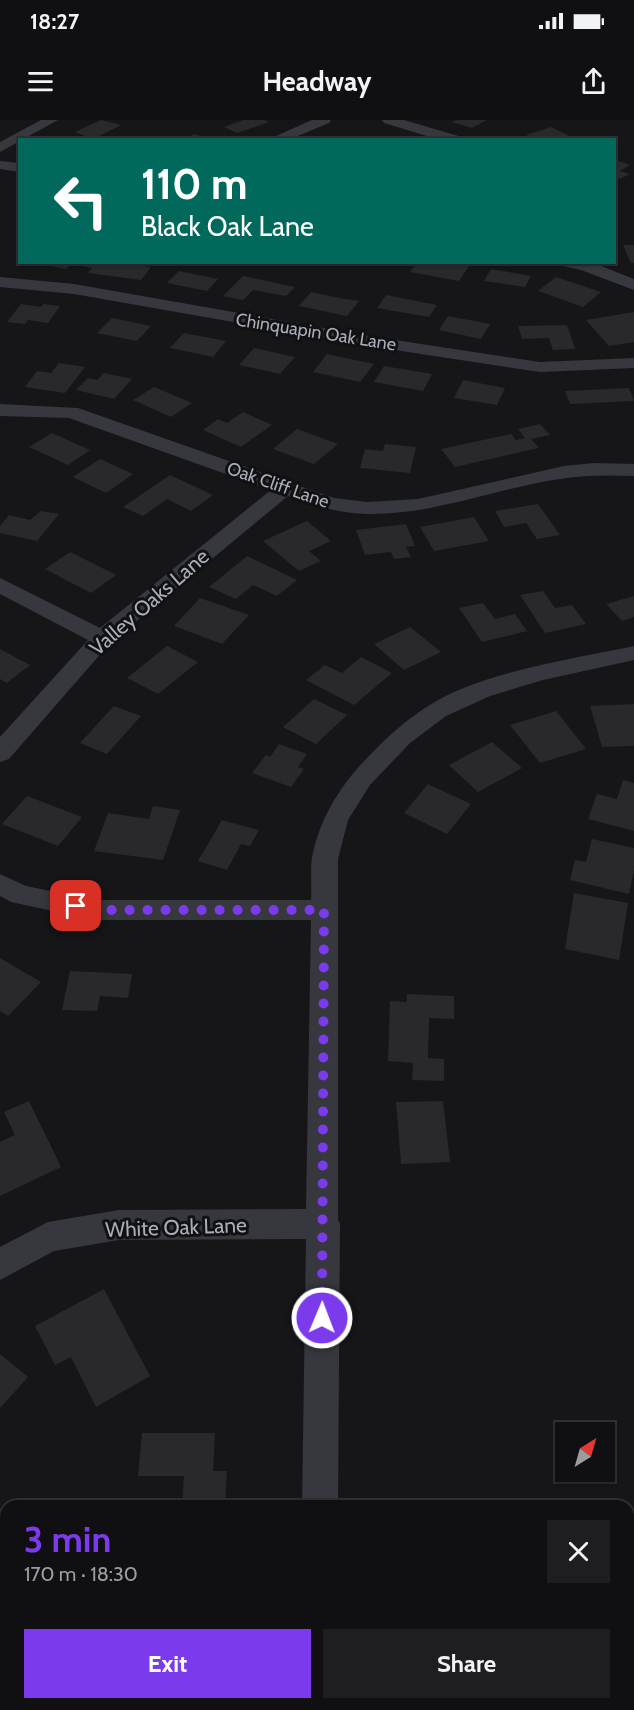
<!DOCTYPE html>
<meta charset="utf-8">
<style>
:root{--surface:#101012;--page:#1e1e20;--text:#f1f3f6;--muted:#9c9d9f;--line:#303032;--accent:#7c3aed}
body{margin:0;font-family:Cabin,sans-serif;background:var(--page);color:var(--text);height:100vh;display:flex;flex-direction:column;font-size:22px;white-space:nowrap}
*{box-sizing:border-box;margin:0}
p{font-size:20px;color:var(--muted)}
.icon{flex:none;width:33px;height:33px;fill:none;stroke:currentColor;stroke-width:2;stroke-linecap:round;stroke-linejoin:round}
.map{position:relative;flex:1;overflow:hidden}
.drawer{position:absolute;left:0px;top:1380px;width:634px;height:210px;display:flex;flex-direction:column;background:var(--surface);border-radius:18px 18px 0 0;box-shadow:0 2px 4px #0004,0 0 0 2px var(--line)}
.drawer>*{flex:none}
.hud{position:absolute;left:18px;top:18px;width:598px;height:126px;border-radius:0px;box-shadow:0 2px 4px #0004,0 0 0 2px var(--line);background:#00695c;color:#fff;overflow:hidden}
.needle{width:39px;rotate:37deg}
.tools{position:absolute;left:555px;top:1302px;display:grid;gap:12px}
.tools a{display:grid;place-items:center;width:60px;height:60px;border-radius:0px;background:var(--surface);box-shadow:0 2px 4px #0004,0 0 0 2px var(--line);font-size:30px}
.pin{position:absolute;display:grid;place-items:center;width:51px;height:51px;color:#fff;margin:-26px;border-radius:12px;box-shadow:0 3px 9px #0006}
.me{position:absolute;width:66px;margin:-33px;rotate:1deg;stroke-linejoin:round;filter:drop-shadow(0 0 4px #0008)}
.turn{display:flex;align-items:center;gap:21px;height:126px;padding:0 24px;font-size:27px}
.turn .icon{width:78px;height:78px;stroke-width:2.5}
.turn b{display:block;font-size:42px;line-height:51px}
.round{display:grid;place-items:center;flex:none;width:63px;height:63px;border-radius:0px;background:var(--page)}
.head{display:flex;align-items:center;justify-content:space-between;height:102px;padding:0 24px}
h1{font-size:36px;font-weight:700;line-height:45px;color:var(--accent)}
.primary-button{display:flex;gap:12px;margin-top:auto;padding:12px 24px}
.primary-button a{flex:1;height:69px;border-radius:0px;background:var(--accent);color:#fff;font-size:24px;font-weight:700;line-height:69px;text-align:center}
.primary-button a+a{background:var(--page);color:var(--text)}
.status{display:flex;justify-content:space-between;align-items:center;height:42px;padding:0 30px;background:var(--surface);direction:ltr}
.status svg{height:16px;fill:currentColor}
header{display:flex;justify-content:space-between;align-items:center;height:78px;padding:0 24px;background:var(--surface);font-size:27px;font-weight:700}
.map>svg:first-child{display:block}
</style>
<div class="status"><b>18:27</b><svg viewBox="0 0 49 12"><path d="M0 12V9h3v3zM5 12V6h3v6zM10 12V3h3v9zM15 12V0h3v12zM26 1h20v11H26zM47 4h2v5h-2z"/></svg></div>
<header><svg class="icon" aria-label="menu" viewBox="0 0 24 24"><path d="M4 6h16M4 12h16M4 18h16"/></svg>Headway<svg class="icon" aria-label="share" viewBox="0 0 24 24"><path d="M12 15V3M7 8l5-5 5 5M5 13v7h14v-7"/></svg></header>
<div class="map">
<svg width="634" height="1590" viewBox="0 0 634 1590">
<rect width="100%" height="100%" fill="#161618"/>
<g fill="#29292c">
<path d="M101,0L121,5L93,19L75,12Z"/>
<path d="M244,0H264L269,2L237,13L224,7Z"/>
<path d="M456,0H487L472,8L452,2Z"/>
<path d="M551,7L578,20H534L526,15Z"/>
<path d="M194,14L211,19V20H183Z"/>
<path d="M615,40L630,45L620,51L630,54L620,59L615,57Z"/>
<path d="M623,125H634V143H631Z"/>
<path d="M33,142H73L66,149Z"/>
<path d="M85,142H120L151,147L141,160L88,153L92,148L82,146Z"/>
<path d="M417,142H467L471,143L459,161L410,152Z"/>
<path d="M491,149L531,156L525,167L484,161Z"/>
<path d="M179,151L218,159L207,171L167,163Z"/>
<path d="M243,156L295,167L286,176L253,170L243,180L223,176Z"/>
<path d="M556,157L601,172L583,187L538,171Z"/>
<path d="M311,172L339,178L359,181L347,196L299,186Z"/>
<path d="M386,175L437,185L429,197L377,188Z"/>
<path d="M21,184L41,187L43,184L60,186L48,203L28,200L25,204L7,202Z"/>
<path d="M634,192V222L609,226L586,200Z"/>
<path d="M448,196L490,204L481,219L439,210Z"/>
<path d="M112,198L151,206L137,221L97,213Z"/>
<path d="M567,205L575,229L553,230L549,218L522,219L518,206Z"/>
<path d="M184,213L226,221L213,237L170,228Z"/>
<path d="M254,228L295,237L280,254L239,245Z"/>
<path d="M327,234L374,244L360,262L313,252Z"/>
<path d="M59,243L85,247L65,273L25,267L37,251L51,253Z"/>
<path d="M384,246L432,254L423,271L374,262Z"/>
<path d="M104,253L132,259L114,279L76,270L88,258L97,260Z"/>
<path d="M463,260L505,268L497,285L454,278Z"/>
<path d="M154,267L192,283L171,297L133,280Z"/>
<path d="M629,268L634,281L570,284L565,271Z"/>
<path d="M243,292L272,305L241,327L203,310L218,299L227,303Z"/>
<path d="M540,304L550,315L531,319L539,328L455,347L441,329L511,314L516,320L525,318L518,309Z"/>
<path d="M297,309L338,324L314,344L273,329Z"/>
<path d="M52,313L90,330L68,345L29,327Z"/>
<path d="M385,324L416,327L410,353L360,348L365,329L383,331Z"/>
<path d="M100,339L133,354L106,373L73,357Z"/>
<path d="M170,355L213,375L191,391L167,379L143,396L123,387Z"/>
<path d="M538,384L560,415L537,419L526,403L504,407L495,391Z"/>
<path d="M41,391L59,394L37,421L0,413V406L9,395L30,400Z"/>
<path d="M474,397L489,421L434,431L420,407Z"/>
<path d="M307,401L331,421L309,431L321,441L299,451L263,421Z"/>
<path d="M406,404L415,426L406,427L411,437L394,439L391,432L365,435L356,410Z"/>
<path d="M70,432L116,455L91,473L45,449Z"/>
<path d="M247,436L297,460L277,476L253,465L236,479L209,467Z"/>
<path d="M543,471L555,488L572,485L586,504L545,513L520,475Z"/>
<path d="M634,476V497L622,501L606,484Z"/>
<path d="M200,478L249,495L222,524L174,506Z"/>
<path d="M483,483L495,499L515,494L527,511L482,522L459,488Z"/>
<path d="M410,507L441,532L404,550L374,524Z"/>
<path d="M167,526L198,542L158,574L127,558Z"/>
<path d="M0,529L30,545L7,563L0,559Z"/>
<path d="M361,537L392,553L354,585L306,560L325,545L342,553Z"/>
<path d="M314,579L347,595L316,624L283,607Z"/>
<path d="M634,584V626L602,627L590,586Z"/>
<path d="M114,586L141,596L107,634L80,623Z"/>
<path d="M556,591L586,629L540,643L510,605Z"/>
<path d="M492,622L522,648L478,672L449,645Z"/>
<path d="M279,624L307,634L298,647L304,649L291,667L252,653L266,635L270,637Z"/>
<path d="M623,660L634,663V711L588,699L597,674L617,679Z"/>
<path d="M428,664L471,684L447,714L404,693Z"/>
<path d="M27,676L82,697L58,726L2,704Z"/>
<path d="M153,686L180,690L163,740L94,731L108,693L149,699Z"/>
<path d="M222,700L259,710L250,726L241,724L227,750L198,741Z"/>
<path d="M592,719L634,728V750L629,774L570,760L575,740L586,742Z"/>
<path d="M574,773L628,783L619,840L565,829Z"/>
<path d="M0,838L41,862L8,896L0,891Z"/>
<path d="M70,851L132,854L128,878L100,876L97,891L62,890Z"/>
<path d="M407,874L454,876V899L429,898L428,938L444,939V961L412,960L413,943L388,941L390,881L407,882Z"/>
<path d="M29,981L61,1047L0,1076V1022L15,1015L4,992Z"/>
<path d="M443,981L450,1042L401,1044L396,982Z"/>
<path d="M104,1169L150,1256L96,1287L71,1237L55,1245L35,1206Z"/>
<path d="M0,1234L28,1257L0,1288Z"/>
<path d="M142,1313H215L213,1351H227L225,1386H182L184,1356H138Z"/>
<path d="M6,1494V1523H5L1,1496Z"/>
<rect x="421" y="1584" width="95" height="6"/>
</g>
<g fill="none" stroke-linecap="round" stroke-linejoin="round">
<g fill="#37383d" fill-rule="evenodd">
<path d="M41,0H58L0,32V22Z"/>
<path d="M312,0H331L329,3L288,20H267Z"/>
<path d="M382,0H404L462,17L464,20H440L384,3Z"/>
<path d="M0,41L20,43V52L0,49Z"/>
<path d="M557,142H591L634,159V170L581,150L559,145Z"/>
<path d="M0,157L74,164L375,217L540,242L634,238V248L540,252L375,227L74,174L0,167Z"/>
<path d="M0,284L78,288L334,378L367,382L418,379L564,346L594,343L634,344V356C611,355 588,355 566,358C499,367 436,395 368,394C340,394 314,385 288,376L110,523L9,639L0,642V617L88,520L0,474V458L100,508L271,370L69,298L0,296Z"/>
<path d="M634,526V540L543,560L490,576L446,596L410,623L370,665L348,700L338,739V1100L340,1104L338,1386H302L306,1119L119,1120L54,1131L0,1160V1127L48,1102L119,1090L306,1089L311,800H95L11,782L0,776V754L26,766L95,780H311C312,766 310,751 312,738C319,699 341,664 369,636C387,617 406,600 428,586C480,552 573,539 634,526Z"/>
<rect x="297" y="1584" width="40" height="6"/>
</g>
</g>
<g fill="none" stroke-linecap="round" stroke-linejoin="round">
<path stroke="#7c3aed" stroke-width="10" stroke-dasharray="0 18" d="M76,786L95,790H324L322,1198"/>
</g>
<g text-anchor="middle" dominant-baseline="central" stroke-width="6" stroke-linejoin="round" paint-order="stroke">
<g font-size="18" fill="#a8adb8" stroke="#111113">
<text transform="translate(316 212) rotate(9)">Chinquapin Oak Lane</text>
<text transform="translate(278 365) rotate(19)">Oak Cliff Lane</text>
</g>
<g font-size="21" fill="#a8adb8" stroke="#111113">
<text transform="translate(149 482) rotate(-41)">Valley Oaks Lane</text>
<text transform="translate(176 1107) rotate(-2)">White Oak Lane</text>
</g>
</g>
</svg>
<div class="tools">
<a><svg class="needle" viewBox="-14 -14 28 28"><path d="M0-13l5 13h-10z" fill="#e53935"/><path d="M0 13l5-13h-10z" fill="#9c9d9f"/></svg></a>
</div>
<div class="pin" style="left:76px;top:786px;background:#d93025"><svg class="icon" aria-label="arrive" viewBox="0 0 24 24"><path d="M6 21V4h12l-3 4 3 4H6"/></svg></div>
<svg class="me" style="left:322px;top:1198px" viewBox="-20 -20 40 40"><circle r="17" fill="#7c3aed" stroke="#fff" stroke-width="3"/><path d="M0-11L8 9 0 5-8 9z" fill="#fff"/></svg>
<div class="hud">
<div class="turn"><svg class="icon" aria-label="left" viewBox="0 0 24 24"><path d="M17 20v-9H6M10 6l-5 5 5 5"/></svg><div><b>110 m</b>Black Oak Lane</div></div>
</div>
<section class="drawer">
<div class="head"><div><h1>3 min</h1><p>170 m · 18:30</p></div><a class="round"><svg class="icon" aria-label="close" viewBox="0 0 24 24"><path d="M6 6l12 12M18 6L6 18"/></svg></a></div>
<div class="primary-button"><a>Exit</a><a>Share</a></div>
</section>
</div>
